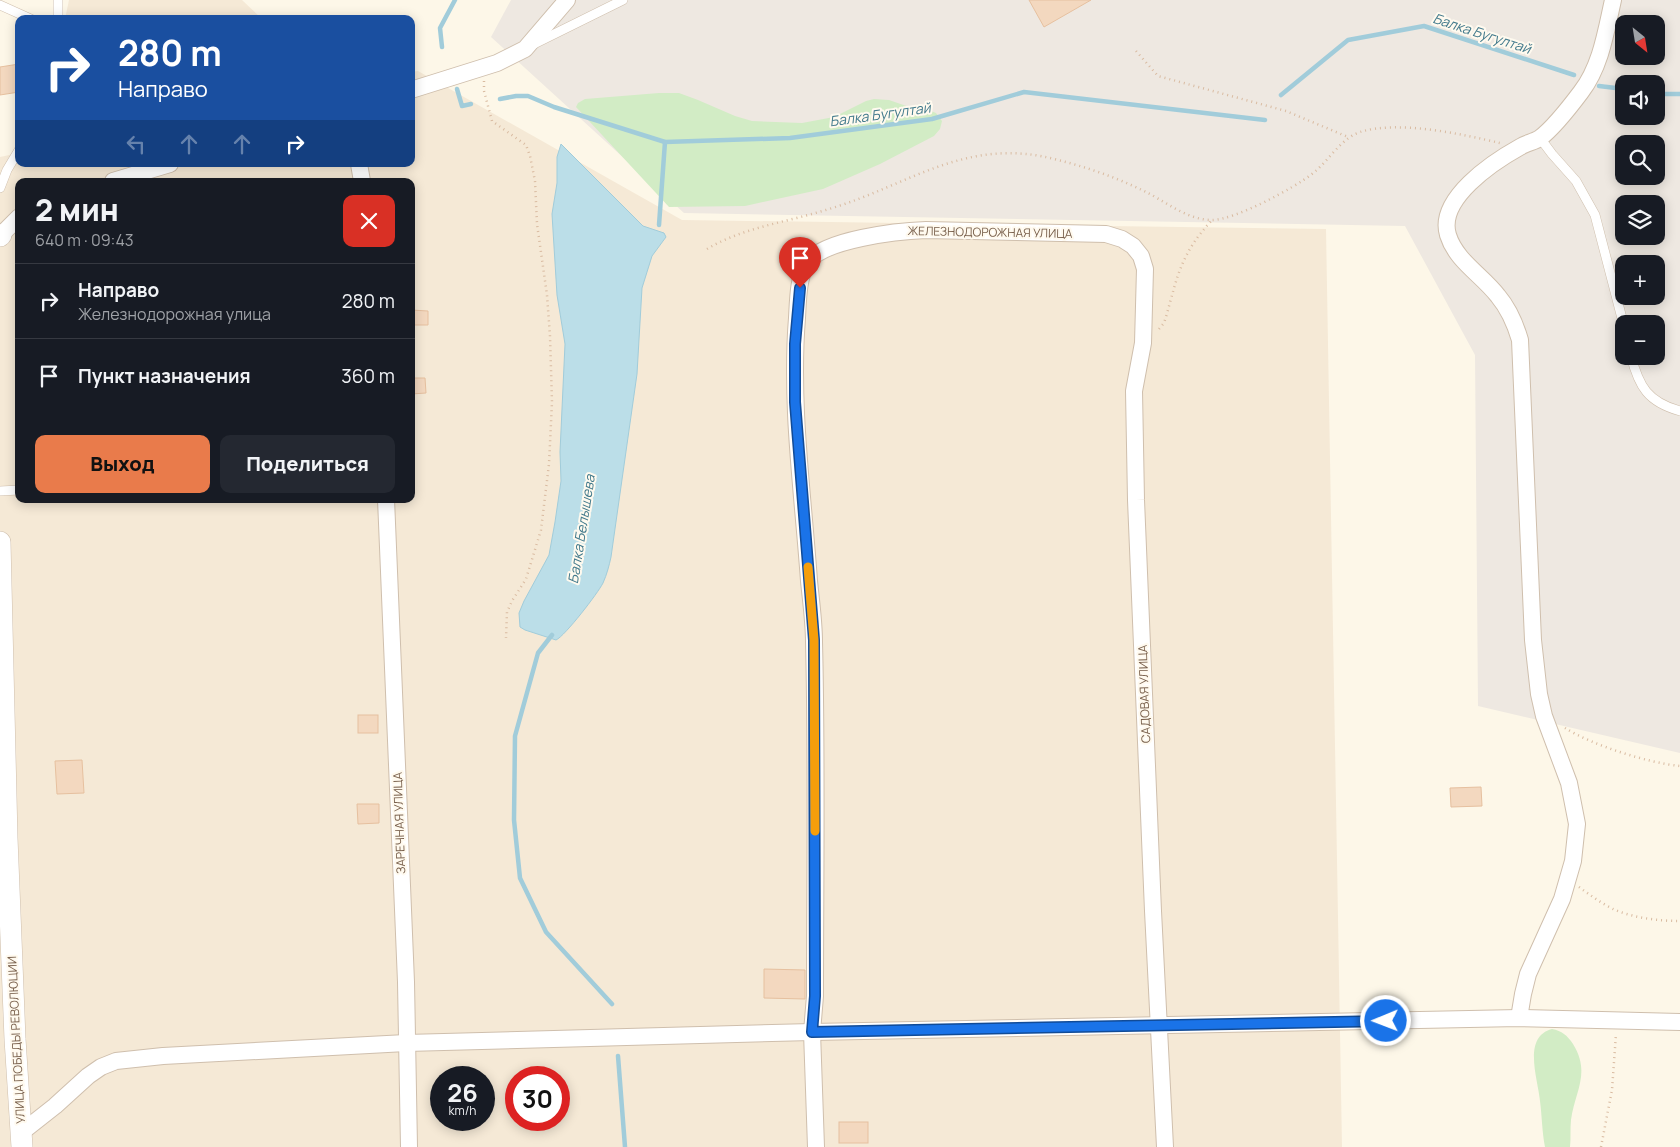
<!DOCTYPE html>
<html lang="ru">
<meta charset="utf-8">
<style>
:root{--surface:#171b24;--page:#242831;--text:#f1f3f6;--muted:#9ea1a6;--line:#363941;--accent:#e97b4b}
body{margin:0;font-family:Manrope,sans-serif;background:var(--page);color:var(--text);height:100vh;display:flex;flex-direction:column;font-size:19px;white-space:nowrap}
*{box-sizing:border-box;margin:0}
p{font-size:16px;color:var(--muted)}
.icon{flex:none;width:28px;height:28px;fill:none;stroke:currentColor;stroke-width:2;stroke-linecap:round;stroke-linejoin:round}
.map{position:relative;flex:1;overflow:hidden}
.sheet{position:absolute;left:15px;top:178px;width:400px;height:325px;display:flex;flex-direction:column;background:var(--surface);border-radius:10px;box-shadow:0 2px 12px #0003}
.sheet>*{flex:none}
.banner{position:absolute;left:15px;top:15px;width:400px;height:152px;border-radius:10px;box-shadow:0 2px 12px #0003;background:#1a4fa0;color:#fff;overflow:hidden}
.needle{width:32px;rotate:150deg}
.fabs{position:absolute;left:1615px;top:15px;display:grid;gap:10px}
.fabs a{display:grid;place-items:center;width:50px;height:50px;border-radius:10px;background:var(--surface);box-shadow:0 2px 12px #0003;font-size:25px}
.speed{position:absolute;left:430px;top:1066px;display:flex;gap:10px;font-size:25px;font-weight:700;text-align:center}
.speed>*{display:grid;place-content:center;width:65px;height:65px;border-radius:50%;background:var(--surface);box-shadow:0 2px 12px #0003;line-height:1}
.speed small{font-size:12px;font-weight:400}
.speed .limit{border:8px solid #d22;background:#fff;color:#111}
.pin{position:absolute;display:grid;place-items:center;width:42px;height:42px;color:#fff;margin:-51px -21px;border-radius:50% 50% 50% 0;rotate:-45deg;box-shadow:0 0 5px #0007}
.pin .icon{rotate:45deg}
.me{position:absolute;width:55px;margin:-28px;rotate:269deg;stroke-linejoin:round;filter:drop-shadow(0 0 4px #0008)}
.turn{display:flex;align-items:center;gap:18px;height:105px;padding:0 20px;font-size:22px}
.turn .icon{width:65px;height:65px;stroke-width:2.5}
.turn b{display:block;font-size:35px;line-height:42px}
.lanes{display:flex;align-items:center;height:48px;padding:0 20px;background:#0003;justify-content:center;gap:25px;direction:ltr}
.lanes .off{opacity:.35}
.round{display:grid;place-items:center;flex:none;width:52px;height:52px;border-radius:10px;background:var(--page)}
.overview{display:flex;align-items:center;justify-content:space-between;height:85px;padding:0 20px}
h1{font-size:30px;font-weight:800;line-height:38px}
.action{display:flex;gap:10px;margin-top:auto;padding:10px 20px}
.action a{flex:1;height:58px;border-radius:10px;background:var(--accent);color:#111;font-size:20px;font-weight:800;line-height:58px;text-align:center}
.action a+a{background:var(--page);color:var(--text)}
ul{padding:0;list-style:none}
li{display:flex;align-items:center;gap:15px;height:75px;padding:0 20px;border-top:1px solid var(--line)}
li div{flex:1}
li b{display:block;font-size:19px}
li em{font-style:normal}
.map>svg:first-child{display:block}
</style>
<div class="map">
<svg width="1680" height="1147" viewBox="0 0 1680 1147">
<rect width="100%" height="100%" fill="#fdf7e8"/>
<g fill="#f5e9d6" fill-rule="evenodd">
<path d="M69,0H242L262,19H65Z"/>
<path d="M418,71L682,220L1326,229L1342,1147H0V157L19,153V164H411V72ZM19,181H411V499H19ZM441,1078H484V1120H441ZM516,1078H559V1120H516Z"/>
</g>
<path fill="#eee8e1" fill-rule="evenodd" d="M511,0H1680V753L1478,706L1475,355L1405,226L684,213L491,37ZM1624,24H1656V56H1624ZM1624,84H1656V116H1624ZM1624,144H1656V176H1624ZM1624,204H1656V236H1624ZM1624,264H1656V296H1624ZM1624,324H1656V356H1624Z"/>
<g fill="#d2ecc5">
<path d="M659,93H679L698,100L735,116L752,121L802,123L834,117L866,101L874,99L889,100L915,109L931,111L936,113L942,121L940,129L934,136L880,164L823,189L745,206L669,207L576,107L578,103L585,99Z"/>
<path d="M1552,1029C1562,1031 1567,1035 1573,1044C1591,1073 1575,1091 1571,1120C1570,1129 1571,1138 1570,1147H1545C1542,1132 1542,1116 1540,1101C1538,1079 1522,1037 1552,1029Z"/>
</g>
<path fill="#bbdee8" stroke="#a1ccda" d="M561,144L643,226L664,233L666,237L652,256L642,288L637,374L611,557C609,566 607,574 603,583C598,593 565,636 556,640L525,630L520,627L519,613L524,601L549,555L555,522L561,481L560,452L565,344L557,295L552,214L557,183V157Z"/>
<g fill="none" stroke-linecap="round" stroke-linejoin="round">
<g stroke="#a1ccda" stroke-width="4.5">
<path d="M442,47L440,28L455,0"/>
<path d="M1599,86L1624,89"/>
<path d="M457,89L462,106L471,104"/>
<path d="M1656,94H1680"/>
<path d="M1281,95L1348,40L1424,26L1574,75"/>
<path d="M500,99L516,96H528L554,107L665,142L790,138L932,119L1024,92L1265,120"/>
<path d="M659,225L665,142"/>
<path d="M552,635L538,653L515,736L514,820L520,878L546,932L612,1004"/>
<path d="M618,1056L625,1147"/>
</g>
</g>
<g fill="#f3d8bf" stroke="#e6c09f">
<path d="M1029,0H1091L1044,27Z"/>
<path d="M19,64V92L0,95V67Z"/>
<path d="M411,310L428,311V325H411Z"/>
<path d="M411,378H425L426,393L411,394Z"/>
<rect x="358" y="715" width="20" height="18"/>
<path d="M82,760L84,793L57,794L55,761Z"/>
<path d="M1481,787L1482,806L1451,807L1450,788Z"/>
<path d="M357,804H379V823L358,824Z"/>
<path d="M764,969L805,970V999L764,998Z"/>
<rect x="839" y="1122" width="29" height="21"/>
</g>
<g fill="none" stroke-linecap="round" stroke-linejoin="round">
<defs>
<g id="service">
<path d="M0,5L31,19"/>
<path d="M58,19V0"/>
<path d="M534,44L623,0"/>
<path d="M1540,138L1552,154L1576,181L1595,215L1624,326"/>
<path d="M0,188L7,170L19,150"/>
<path d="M1631,356C1639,387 1648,402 1680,411"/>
<path d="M0,491L19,490"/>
</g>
<g id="minor">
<path d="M411,90L497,63L525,49L567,0"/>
<path d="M359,164L362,181"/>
<path d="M113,181L170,164"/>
<path d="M1,235L19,217"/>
<path d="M386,499L406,982L409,1147"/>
<path d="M1519,1018L1523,994L1528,974L1562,899L1573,861L1577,824L1569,783L1544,716L1539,694L1533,640L1520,340C1515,323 1509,309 1498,296C1482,275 1456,261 1448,235C1437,199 1493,162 1520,147C1526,143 1534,142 1540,138C1552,129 1572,104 1581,92C1601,66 1606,31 1613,0"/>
<path d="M22,1132L55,1106L88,1076L101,1067L116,1061L163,1056L406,1043L812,1032L1519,1018L1680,1022"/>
<path d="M816,1147L812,1032L815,996C815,878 817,760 814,642C814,622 811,601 809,581C803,494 790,405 797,318C798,301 798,277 807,263C823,239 899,231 926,230L1106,234L1122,239L1133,246L1141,256L1145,269L1143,343L1134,391L1136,500L1153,911L1165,1147"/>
</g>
<g id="tertiary">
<path d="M0,236L1,235"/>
<path d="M0,542L7,838L15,1039L22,1147"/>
</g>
</defs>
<use href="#service" stroke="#cfbfad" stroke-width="10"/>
<use href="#minor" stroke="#cfbfad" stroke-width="18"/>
<use href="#tertiary" stroke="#cfbfad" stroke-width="22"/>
<g stroke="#d9bba1" stroke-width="2.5" stroke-dasharray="1 4" stroke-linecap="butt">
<path d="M1136,51L1158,76L1286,111L1348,137"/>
<path d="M484,81V91L492,121L526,145L530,156L535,181L537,224L547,295L550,336L552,402L549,464L541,530L526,579L512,601L507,612L506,638"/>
<path d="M707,249C744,227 788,222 829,209C910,185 967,135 1058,160C1086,167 1115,177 1142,190C1164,200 1186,220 1212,220C1235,220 1294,188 1312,174C1329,161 1340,139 1360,132C1399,120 1461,134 1500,143"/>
<path d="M1159,329L1164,323L1166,317C1178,274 1181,254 1212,220"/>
<path d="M1565,728C1592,745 1648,763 1680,766"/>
<path d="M1579,887C1590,895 1601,903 1613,909C1633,918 1659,921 1680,921"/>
<path d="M1601,1147L1612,1090L1616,1034"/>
</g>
<use href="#service" stroke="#fff" stroke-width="9"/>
<use href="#minor" stroke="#fff" stroke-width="16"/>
<use href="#tertiary" stroke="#fff" stroke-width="21"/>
</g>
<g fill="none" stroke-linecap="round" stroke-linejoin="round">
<defs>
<path id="route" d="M800,288L795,344V402L814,640L815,996L812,1032L1386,1021"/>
</defs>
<use href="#route" stroke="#114b97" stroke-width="12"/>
<use href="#route" stroke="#1a73e8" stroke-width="9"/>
<path stroke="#f59e0b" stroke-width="9" d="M808,567L814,640L815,831"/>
</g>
<g text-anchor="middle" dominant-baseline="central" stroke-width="4" stroke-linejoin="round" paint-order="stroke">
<g font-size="12" fill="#785f4b" stroke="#fffaef">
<text transform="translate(990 232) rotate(1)">ЖЕЛЕЗНОДОРОЖНАЯ УЛИЦА</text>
<text transform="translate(1144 694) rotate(-92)">САДОВАЯ УЛИЦА</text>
<text transform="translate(399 823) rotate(-92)">ЗАРЕЧНАЯ УЛИЦА</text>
<text transform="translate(16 1040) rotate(-93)">УЛИЦА ПОБЕДЫ РЕВОЛЮЦИИ</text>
</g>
<g font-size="14" font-style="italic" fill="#437a8c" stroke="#fffaef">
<text transform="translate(1482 33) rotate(18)">Балка Бугултай</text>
<text transform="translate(880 114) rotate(-8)">Балка Бугултай</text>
<text transform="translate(581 529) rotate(-81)">Балка Белышева</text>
</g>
</g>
</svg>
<div class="fabs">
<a><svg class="needle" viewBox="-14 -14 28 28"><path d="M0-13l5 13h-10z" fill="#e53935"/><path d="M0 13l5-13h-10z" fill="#9ea1a6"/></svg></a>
<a><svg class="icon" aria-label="sound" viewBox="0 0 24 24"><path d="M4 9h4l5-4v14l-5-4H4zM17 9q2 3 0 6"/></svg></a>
<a><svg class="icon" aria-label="search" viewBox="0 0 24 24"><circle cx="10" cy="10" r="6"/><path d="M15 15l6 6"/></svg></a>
<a><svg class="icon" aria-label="layers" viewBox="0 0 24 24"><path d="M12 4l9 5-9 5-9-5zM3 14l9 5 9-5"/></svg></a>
<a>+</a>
<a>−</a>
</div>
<div class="speed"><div>26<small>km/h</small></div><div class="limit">30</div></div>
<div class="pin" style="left:800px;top:288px;background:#d93025"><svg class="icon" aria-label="arrive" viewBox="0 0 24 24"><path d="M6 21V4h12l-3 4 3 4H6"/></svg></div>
<svg class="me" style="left:1386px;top:1021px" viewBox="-20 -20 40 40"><circle r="17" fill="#1a73e8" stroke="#fff" stroke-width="3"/><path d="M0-11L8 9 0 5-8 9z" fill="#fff"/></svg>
<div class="banner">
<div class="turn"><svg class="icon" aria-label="right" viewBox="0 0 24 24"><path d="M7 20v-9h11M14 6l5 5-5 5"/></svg><div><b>280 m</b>Направо</div></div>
<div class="lanes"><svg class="icon off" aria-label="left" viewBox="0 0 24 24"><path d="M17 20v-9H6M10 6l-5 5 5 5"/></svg><svg class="icon off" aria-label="ahead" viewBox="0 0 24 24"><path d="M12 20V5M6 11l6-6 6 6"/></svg><svg class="icon off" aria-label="ahead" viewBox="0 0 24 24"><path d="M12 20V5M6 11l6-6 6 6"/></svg><svg class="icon" aria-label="right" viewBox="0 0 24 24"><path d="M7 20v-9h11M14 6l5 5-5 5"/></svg></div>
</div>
<section class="sheet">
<div class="overview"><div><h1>2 мин</h1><p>640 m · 09:43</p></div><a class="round" style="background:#d93025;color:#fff"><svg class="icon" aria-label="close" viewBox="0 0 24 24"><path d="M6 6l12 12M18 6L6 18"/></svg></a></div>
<ul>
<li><svg class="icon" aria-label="right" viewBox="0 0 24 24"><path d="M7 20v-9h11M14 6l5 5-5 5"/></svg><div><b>Направо</b><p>Железнодорожная улица</p></div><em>280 m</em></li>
<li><svg class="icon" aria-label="arrive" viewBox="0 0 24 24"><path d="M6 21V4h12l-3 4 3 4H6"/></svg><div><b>Пункт назначения</b></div><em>360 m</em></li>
</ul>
<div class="action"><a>Выход</a><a>Поделиться</a></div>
</section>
</div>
